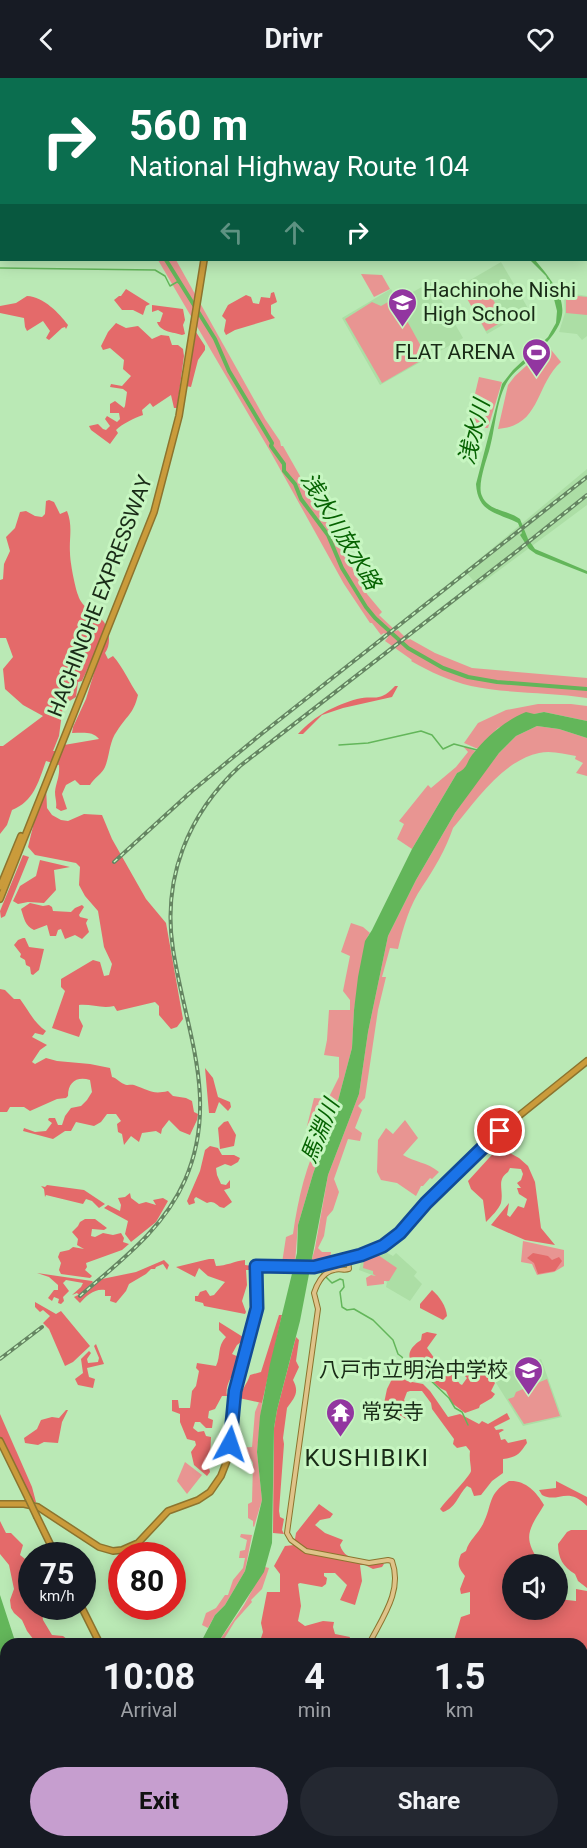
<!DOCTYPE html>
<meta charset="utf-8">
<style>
:root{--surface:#171b24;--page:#242831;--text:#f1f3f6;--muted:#9ea1a6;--accent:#c69ecf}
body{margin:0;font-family:Roboto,"Noto Sans JP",sans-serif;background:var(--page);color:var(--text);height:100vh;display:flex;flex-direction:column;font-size:22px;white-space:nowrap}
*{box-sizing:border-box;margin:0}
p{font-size:20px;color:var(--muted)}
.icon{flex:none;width:33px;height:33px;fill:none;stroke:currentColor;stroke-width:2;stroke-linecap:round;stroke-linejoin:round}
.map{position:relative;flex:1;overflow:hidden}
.side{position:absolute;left:0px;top:1560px;width:588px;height:210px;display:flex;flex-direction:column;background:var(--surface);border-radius:18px 18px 0 0;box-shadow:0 3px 15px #0003}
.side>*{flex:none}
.banner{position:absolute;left:0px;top:0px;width:588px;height:183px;box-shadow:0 3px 15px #0003;background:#0b6e4f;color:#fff;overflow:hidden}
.fabs{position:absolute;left:502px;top:1476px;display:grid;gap:12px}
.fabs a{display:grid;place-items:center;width:66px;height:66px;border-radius:50%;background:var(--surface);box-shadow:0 3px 15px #0003;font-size:30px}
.speed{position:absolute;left:18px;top:1464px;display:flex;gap:12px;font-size:30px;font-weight:700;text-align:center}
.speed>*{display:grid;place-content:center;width:78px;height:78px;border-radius:50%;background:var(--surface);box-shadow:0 3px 15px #0003;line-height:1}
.speed small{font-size:15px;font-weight:400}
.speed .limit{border:9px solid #d22;background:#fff;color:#111}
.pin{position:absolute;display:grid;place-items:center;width:51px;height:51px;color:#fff;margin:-26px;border:3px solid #fff;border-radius:50%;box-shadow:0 2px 6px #0007}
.me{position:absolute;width:66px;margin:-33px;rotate:5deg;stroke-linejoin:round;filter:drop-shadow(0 0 4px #0008)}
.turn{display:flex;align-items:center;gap:21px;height:126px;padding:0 30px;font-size:27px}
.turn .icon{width:78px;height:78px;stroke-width:2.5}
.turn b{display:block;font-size:42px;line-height:51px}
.lanes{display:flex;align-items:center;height:57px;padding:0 30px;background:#0003;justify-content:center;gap:30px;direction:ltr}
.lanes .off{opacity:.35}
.eta{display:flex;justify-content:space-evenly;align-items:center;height:102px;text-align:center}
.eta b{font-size:36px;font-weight:700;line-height:42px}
.primary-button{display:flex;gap:12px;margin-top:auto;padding:12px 30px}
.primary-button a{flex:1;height:69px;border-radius:36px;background:var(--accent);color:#111;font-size:24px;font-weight:700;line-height:69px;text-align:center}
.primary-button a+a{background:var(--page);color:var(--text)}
header{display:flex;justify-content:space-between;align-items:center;height:78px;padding:0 30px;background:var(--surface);font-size:27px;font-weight:700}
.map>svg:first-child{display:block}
</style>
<header><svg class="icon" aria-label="back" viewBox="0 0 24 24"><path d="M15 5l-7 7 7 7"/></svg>Drivr<svg class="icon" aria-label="heart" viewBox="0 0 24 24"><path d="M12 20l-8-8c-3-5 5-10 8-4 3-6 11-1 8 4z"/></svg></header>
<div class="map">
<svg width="587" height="1770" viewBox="0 0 587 1770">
<rect width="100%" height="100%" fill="#bae9b5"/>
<g fill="#acdea5">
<path d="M501,184L529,232L487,256L460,208Z"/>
<path d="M431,204L463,260L380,307L342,240L391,211L398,222Z"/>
<path d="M569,215L587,218V258L582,262L577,256L559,254L565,235L564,218Z"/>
<path d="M587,391V427L478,508L465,493Z"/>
<path d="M382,1172L393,1178L396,1175L417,1194L414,1198L422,1206L410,1223L386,1209L387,1204L383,1201L359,1192L362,1180Z"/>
<path d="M541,1281L562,1339L523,1348L493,1300Z"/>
</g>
<g fill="#e89592">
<path d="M158,182H176L265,341L280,363L281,368H283L333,456L332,458L334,464L338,465L367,516L382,534L379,537L396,553L398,552L408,562L410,561L435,575L472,590L587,600V620C549,614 509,616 471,608C450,603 430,594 411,583L412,582L385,563L388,559L384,555L381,557L372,545H370L344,506L270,373Z"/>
<path d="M361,196L382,197L390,211L374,219Z"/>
<path d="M485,208L505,242L486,253L466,219Z"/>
<path d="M569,217L587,219V237L566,235V219Z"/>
<path d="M395,220L407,240L406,241L427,279L382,305L345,241L372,224L381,228Z"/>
<path d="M548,268L561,284C535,307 541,348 498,351L508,307L515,298Z"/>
<path d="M479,299L502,304L488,350H471L468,345Z"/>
<path d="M538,626H571L587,628V643L544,634L534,636L498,650L478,671L464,665L478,645L506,632Z"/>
<path d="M537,648L559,651L587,660V698L576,695L583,685L575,681L576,678C564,676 551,672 539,675C502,683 476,723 453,750C446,771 434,791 422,809C410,826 403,850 398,871L390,870L382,899H386L378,932L365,1020L358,1028L362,1032L355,1050L362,1055L360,1063L348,1061L334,1101L339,1114L333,1132L327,1139L324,1158L318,1170L322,1174H331L330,1182L310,1188L315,1170L328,1097L359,1016L368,954L388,858L416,802L455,735L476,705L499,675L516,658Z"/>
<path d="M463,668L476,673L464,692L457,695L412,771L397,761L404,746L399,743L428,707L431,710L456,689L468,674Z"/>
<path d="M351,845L363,849L370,855L368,858L354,932L352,970L335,1034L313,1096L298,1147L295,1185H282L286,1159L293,1156C298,1121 306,1085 323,1054L321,1051L307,1048L314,1020L328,1021L339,999V979L324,977L327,962L329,932H350V922L343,913L350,878L341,874Z"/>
<path d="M405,1042L418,1060L403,1077C414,1084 427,1084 439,1094L432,1101L430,1100L423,1108H421L416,1118L397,1105L381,1102L377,1094L378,1062L386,1050L393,1056Z"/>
<path d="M523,1163L564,1172V1188L554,1194L537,1197L532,1186L521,1184Z"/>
<path d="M378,1177L397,1190L389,1203H384V1206L367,1208L366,1200L371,1197L376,1198L373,1196V1193L363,1190L364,1182Z"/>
<path d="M547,1301L560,1338L524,1346L508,1321L514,1319L516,1314Z"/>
<path d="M259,1324L262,1325L257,1374L262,1422L254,1449L253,1448V1443L248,1440V1426L252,1424L253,1385L251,1381L233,1382L237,1370L252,1369L255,1334Z"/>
<path d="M185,1384L202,1397L187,1416L177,1403Z"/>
<path d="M241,1456L252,1457L245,1493L225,1527L215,1537L208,1550L202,1547L206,1535L216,1530L225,1517H228L233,1502L243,1490L245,1480H239L240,1473L245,1472L247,1462L240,1459Z"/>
<path d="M265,1489L269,1490L262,1511L251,1522L252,1524L235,1543L221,1566H217L244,1527Z"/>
</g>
<g fill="#e46a6a" fill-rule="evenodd">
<path d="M126,211L150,226L146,228L143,237L133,232H122L114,222L119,218H121Z"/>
<path d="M274,214L277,224L271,227V236L275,240L235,252L226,257L224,253L226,242L222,238L228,227L246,217L251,219L253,225L259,226L261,219L270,220L271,215Z"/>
<path d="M27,218C44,219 59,235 68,247L66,251L65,249L62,250L49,262L46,260L50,253L43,243L27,253L25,249L24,240L0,235V228L16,225Z"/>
<path d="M152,227L183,231L185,242L183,247L185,256L182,257C173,254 160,254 157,244H160L163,235L158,232L152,234Z"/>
<path d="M116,245L126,250L138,248L152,261L161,257L169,258L172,267H178L183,271L184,278L177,330H174L171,317L153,329L150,325L142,332L143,337C134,340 122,346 116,352L118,355L110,366L91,352L89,348L98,346L103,351L106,352L110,348L105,341L107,338L117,344L120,341L119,335H110V326L115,323L124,330L125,328L127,314L123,311L110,309L111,306L122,308L131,298L123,291L124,282L110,270L103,272L101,268L108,254Z"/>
<path d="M194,251L205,268V272L198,282L191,309L186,308Z"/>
<path d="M49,422L54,424L60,436L67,433C73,448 69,460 70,475C70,484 75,509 78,517C82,531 96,534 104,544C110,553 111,567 105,575L108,581L113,578C123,589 129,604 138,617C133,637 127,637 117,653C109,664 110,677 105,689C102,696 94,700 90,707H80L75,702L66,707L62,716L67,731L61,733L56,730C57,724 55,720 55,714C56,704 60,699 59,687L46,683C38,705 34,723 12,732L7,747L0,756V668H3L43,638L23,627L5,611L3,591L13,579L6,560H0V502L3,501L4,486L10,473L6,459L15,450L20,434L26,433L35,438L42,439L45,436L46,423ZM98,582L86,621L73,649L72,655C82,655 93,653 99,661L64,667L61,673H53L59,658L63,627L76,619L78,604L82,603L91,583Z"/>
<path d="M395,608H398L392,619L343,630L322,637L303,656H298C316,637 333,628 357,621C376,616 378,626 395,608Z"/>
<path d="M46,709L47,730L52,737L61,742L68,743L84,736L102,737L112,761L146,821L166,845L183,941L177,949L171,951L159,937V928L155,924L117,933L114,928C102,931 92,926 79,927V940L83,948L79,959L52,950L65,913L61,909V901L93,882L100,884L104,898L109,897L112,886L104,869L98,833L85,818L79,807L80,789L76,785L35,777L28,769L36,736Z"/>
<path d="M23,777L29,779L5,838L1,840L0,833Z"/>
<path d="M40,782L70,789L54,792L56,812L44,825L28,824L18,826L13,823L20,808L36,798Z"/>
<path d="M30,825L43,828L49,827L52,829L53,833L71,834L75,830L82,827L84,829L79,837L80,839L88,841L86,845L89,854L82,861L75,857L65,861L61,851L58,852L56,858H50L47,847L34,852C25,848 24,840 21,831Z"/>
<path d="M23,860H25L29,869L44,871L39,892L33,897L31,896L30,889L26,887L25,882L20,879L21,876L14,867L18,862Z"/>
<path d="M0,911L5,912L14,921H20C29,933 34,945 46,953L43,957L35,955L32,959L47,967L40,972L32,984L35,986L46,980L57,983L90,986L110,990L112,999C117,1000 119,1004 124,1006C127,1008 131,1006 134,1007C149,1012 152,1017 168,1013L173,1018L186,1020L192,1023L194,1034L198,1036L197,1042L190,1057L180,1053L169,1042L162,1051L161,1056L156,1053L142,1055L139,1064L131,1058L124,1067L122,1056L118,1054L117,1046L121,1043L116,1036H107L101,1044L94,1048L76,1044L71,1053H65L53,1061L23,1053L24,1050L35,1054L46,1053L52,1045L48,1042L49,1040H55L58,1047H62L65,1038L71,1030L81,1028L87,1022L92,1014L90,1002C77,998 68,1004 68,1018L66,1020L57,1021L30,1033L24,1029H10L7,1034H0Z"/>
<path d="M205,990L213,1000L218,1019L230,1024L231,1029L228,1033L219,1024L215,1035H209Z"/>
<path d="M228,1043L236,1057L234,1068L220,1071L218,1050L224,1044Z"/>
<path d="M210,1068L218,1070L222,1077H234L240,1080L238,1084L231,1088L225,1086L216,1090L217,1097L221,1106L226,1107L230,1102V1110L224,1112L232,1124L224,1130L220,1129C216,1126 213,1122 207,1125L196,1119L194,1121L195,1125L189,1127L187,1123L200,1093L205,1072Z"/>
<path d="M499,1069L519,1080L528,1088L535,1104L541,1150L555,1167L525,1162L491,1147L509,1125L507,1137L510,1139L518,1128L524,1130L527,1121L519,1116L517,1110H521L517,1105L521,1102L523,1096L521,1091L510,1090L508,1094C496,1102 504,1112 501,1125C499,1131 491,1139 486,1144L483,1122L471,1111L468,1103Z"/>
<path d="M47,1107L84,1112L105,1126L99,1130L92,1123L86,1121L83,1126L46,1117L45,1119L44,1111L41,1108L45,1109Z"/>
<path d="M130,1115L131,1120L139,1126L146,1124L156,1127L153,1122L163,1120L168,1123L156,1144L131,1164L125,1156L128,1143L104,1130L108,1127L120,1133L121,1127L118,1120L125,1119Z"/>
<path d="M85,1141H95L107,1150L104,1152L92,1151L91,1158L95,1159L103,1155L113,1157L121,1155L124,1160L123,1164L129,1166L122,1172L86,1185L87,1189L85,1192L92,1198L90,1200L61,1196L59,1192L61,1185L58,1179L60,1174L69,1172L73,1169L84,1171L77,1167L78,1161L72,1154L78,1148L80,1144Z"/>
<path d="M533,1175L548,1178L552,1182L559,1179L562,1183L555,1193L538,1196L534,1185L527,1180Z"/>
<path d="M209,1181H214L216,1188C226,1188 235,1183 245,1182V1187L252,1188V1192H246L247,1207L242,1223L246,1234L245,1236L204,1228L203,1225L195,1223V1218H198L200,1214L206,1212L210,1218L214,1217L225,1204L208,1198L199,1190L195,1199L176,1189Z"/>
<path d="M164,1182L169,1187L167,1192L163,1186L156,1189L155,1191H151L146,1196L129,1206L126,1213L116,1225L110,1223L111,1218H105V1212C95,1210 86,1218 80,1225L74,1219L78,1217L80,1220L102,1201L136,1194Z"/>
<path d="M37,1195L92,1203L93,1204L79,1217L77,1215L72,1217L81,1209L83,1205L66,1202L63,1205L69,1213L63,1219L64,1223L61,1226L58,1225L59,1221L54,1219L52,1223L48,1220L54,1212H58V1207L49,1199Z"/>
<path d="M432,1212C440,1219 446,1228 447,1238L443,1242L420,1230V1226Z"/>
<path d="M35,1224L56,1236L61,1233L90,1268L73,1284L65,1288L49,1251L43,1245L50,1238L43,1232L40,1234L35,1229Z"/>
<path d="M279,1237H282L262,1325L239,1320C242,1311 247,1306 250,1297L261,1294Z"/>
<path d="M219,1244L243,1259L241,1264L237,1267L232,1276L239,1279L241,1283L238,1293C230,1297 225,1310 227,1318H222L215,1331L209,1333L208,1340L213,1342L212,1350H206L200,1344H195L193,1350L198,1354L204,1353L206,1358L211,1359L210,1382L208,1385L210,1394L207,1398L194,1387L191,1374L196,1367L195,1363L187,1361L180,1344V1336L172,1333V1322H178L179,1330H190L192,1313L196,1308L199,1293L196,1290L197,1285L216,1288C221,1278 217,1268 226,1259L219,1252Z"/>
<path d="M427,1254L437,1256L427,1270L435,1281L445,1287L460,1306L462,1307L467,1300L464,1297L474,1286C481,1293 490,1297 495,1305L491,1313L495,1316L492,1320L480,1327L479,1330L465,1335L452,1325L446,1313L440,1310L413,1286C405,1276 412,1268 421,1262L422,1256Z"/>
<path d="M296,1259L299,1262L296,1283L299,1289L293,1302C300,1315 294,1320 287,1330L283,1360L284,1366L279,1433L280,1439L284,1441L282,1452L284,1456L273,1455L274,1350L277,1332Z"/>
<path d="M96,1266L104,1286L87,1290L89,1299L95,1301L93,1310L78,1307L75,1301L83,1295L81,1281L89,1273L91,1275L87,1281L88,1285L98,1284L99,1280L94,1268Z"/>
<path d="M395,1295L407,1303L423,1306L430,1313L448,1339L460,1336L479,1346L482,1343L488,1346L507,1335L510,1341L494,1349L496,1352L502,1351L504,1352L499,1355L501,1362L505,1361L508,1365L526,1361L527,1365C519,1376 518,1379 503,1381V1395L492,1403L481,1417L474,1418L471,1410L467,1408C458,1417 456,1430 443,1434L440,1431C444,1425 471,1397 471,1393C471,1387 469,1381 470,1373L466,1368L457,1370L453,1366L454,1361L432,1331L431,1325L422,1313H410L407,1314L404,1322L411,1332L413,1342L411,1343L383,1330L387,1311Z"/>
<path d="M66,1332H68L62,1344L58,1365L44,1364L38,1367L25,1365L24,1360L37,1351L41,1342L52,1339L59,1340Z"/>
<path d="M0,1336L32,1409L36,1424H31L0,1359Z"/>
<path d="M509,1403C525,1402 536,1413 544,1427C528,1453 522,1459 541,1486H513V1532H558V1521L576,1523V1511L587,1513V1707L582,1704V1566H453L461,1539L470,1536V1514L461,1516L460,1511L465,1498C458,1489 457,1486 461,1476L466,1473C469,1462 478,1456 483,1446C493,1426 487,1416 509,1403Z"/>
<path d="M556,1403L587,1419V1428C567,1407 558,1426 542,1417L539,1412L556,1410Z"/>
<path d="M319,1426L333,1436L330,1440L320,1442L315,1447L325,1455L343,1462L340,1467C346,1487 369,1480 384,1486L382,1489L373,1491L365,1487H360L362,1503L355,1527L340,1522L347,1507L335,1495H324V1498L327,1500L326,1506L322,1509L300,1505L298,1506L301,1528L298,1543L305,1548L323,1543L334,1544L333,1549L335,1556L350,1559L348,1565L332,1564V1566H259L263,1554L261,1545L267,1514H280V1496L274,1488L285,1468L294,1467L296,1455Z"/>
<path d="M0,1443L6,1455H11L23,1467L20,1477L25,1481L20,1493V1500L24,1502L22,1515L31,1517L32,1528L41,1529L43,1542L52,1557L63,1558L73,1566H37L27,1553L22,1542L14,1535L11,1530L10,1522L14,1511L9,1487L0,1476Z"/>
<path d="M571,1452H587V1510L578,1503L575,1496C563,1489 558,1480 558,1466L567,1454Z"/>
<path d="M0,1689L2,1695L6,1697V1764H163L165,1770L173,1768V1770H0Z"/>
<path d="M390,1764H518L517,1770H386Z"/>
</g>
<g fill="#63b65a">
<path d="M530,182H535C574,227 571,244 528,283C520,290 511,296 506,306C496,324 495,353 489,373C486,383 477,408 482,418C488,433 508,432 520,441L528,461L535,471L587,493V496L536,476L529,471L520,457L522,455L518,445C496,434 478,435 476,406L502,306L513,292L548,259L556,245L557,233L551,209L546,198Z"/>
<path d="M526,634L534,636L544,634L587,643V660L559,651L537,648L516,658L499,675L455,735L416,802L388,858L368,954L359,1016L328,1097L300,1243L277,1332L274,1350L272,1465L264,1494L217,1566H200L215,1537L225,1527L245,1493L262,1422L257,1374L260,1338L270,1286L297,1175L298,1147L313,1096L335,1034L352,970L354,932L358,899L365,863L372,852L412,771L457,695C468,690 466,685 472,677C486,659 504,643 526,634Z"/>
<path d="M0,1517L16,1566H6V1594L0,1580Z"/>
</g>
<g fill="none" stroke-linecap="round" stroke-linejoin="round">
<g stroke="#63b65a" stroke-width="1.5">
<path d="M123,0L128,2"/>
<path d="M510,0L513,2"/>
<path d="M139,2L146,0"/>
<path d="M586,2L587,1"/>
<path d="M586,41H587"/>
<path d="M0,190L155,192L165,198L170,208L177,204L181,206"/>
<path d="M339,667L368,665L421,653L432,657L443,671L454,666L477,672"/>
<path d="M316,1192L321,1194L332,1205L340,1201L343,1202L344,1209L340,1214L342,1229L347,1232L354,1231L373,1242L393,1262L398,1276L402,1279L407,1290L426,1298L449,1320L455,1330L462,1334L468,1347"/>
<path d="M0,1679L6,1672"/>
<path d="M0,1686L4,1689L3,1693L6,1695"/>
<path d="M18,1764L23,1770"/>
</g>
<path stroke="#63b65a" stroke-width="4" d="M166,182L215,261L229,293L272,365L271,368L284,386V393L295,406L301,421L328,457L342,490L366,529L375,540L408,570L443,590L468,599L497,604L587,611"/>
<defs>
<g id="major">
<path d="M567,0V2"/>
<path d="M348,1181L349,1191C344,1193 340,1190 334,1192C323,1194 317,1206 314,1215L318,1231L287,1455L291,1462L306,1473L369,1485L388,1482L392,1483C403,1513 382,1540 369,1566"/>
<path d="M255,1770L257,1764"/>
</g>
<g id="highway">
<path d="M14,0L17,2"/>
<path d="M253,2L254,0"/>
<path d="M262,2L263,0"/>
<path d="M275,2L276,0"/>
<path d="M289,2L290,0"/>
<path d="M298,2L299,0"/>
<path d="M586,85H587"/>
<path d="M0,809L21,758"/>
<path d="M0,821L154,434L179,338L204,182"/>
<path d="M0,1363L28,1420"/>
<path d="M0,1426H24L38,1429L99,1469L113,1473L122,1472L138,1465L168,1433L198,1422L210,1414L221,1398L228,1380L235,1313L257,1230L256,1188L314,1189L361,1177L383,1168L401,1155L426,1125L500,1053L587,983"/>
<path d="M37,1439L56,1478"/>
<path d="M81,1528L100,1566"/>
<path d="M238,1764L247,1770"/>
</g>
</defs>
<use href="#major" stroke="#8c742e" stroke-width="6"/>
<use href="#highway" stroke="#8c742e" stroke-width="8"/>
<use href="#major" stroke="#dfc389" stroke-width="4"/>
<use href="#highway" stroke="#ca9b3b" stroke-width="5"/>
<defs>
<g id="rail">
<path d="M114,784L192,713L260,657L587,399"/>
<path d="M80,1218C120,1183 163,1152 185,1102C220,1022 185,951 173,871C162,800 188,736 240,688L512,477L587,417"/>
<path d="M0,1281L42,1249"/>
</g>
</defs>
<use href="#rail" stroke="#658562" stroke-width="4"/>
<use href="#rail" stroke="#c7f6c1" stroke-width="1.5" stroke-dasharray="4.5" stroke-linecap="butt"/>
<defs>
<path id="highway-bridge" d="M28,1420L37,1439"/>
</defs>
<use href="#highway-bridge" stroke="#8c742e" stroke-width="8" stroke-linecap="butt"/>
<use href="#highway-bridge" stroke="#ca9b3b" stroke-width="5"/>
</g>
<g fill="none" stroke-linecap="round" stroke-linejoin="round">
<defs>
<path id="route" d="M230,1366L235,1313L257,1230L256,1188L314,1189L361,1177L383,1168L400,1155L426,1125L500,1053"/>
</defs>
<use href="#route" stroke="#114b97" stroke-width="15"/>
<use href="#route" stroke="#1a73e8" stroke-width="10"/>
</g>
<defs>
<symbol id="school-pin" viewBox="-11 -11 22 30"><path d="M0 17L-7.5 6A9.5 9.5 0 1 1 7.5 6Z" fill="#9236a0" stroke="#c7f6c1"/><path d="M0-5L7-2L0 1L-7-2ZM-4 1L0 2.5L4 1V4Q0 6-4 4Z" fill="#fff"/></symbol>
<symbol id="stadium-pin" viewBox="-11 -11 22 30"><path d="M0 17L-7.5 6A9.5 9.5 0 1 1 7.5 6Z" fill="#9236a0" stroke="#c7f6c1"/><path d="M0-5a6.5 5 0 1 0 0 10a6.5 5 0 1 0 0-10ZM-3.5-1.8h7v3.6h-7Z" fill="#fff"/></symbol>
<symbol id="temple-pin" viewBox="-11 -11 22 30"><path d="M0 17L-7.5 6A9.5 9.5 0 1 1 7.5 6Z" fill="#9236a0" stroke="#c7f6c1"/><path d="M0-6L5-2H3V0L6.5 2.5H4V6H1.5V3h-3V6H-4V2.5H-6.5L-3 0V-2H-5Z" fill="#fff"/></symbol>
</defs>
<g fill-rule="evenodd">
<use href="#school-pin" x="386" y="208" width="33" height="45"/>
<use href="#stadium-pin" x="520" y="258" width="33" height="45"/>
<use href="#school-pin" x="512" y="1276" width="33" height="45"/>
<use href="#temple-pin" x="324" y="1318" width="33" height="45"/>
</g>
<g text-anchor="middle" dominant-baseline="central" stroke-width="6" stroke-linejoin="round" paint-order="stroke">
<g font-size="21" fill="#192b17" stroke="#c7f6c1" text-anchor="start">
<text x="423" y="212">Hachinohe Nishi<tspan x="423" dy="24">High School</tspan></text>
<text x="515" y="274" text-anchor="end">FLAT ARENA</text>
<text x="508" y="1292" text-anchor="end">八戸市立明治中学校</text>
<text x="361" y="1334">常安寺</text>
</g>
<g font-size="21" fill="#192b17" stroke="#c7f6c1">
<text transform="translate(100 518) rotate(-69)">HACHINOHE EXPRESSWAY</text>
</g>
<g font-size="22" font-style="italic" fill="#056200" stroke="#c7f6c1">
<text transform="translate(474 354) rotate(-76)">浅水川</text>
<text transform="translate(341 453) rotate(59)">浅水川放水路</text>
<text transform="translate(320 1053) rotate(-68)">馬淵川</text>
</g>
<g font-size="24" letter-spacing="1.5" fill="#192b17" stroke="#c7f6c1">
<text x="367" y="1380">KUSHIBIKI</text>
</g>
</g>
</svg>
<div class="fabs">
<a><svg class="icon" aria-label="sound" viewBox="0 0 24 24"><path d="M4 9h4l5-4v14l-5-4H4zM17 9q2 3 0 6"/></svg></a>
</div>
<div class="speed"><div>75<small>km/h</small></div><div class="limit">80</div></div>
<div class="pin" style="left:500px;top:1053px;background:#d93025"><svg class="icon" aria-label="arrive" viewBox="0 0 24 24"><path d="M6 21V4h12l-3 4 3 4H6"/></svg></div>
<svg class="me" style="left:230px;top:1366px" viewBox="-20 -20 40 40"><path d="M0-17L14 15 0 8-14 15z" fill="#1a73e8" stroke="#fff" stroke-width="4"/></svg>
<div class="banner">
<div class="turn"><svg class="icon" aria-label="right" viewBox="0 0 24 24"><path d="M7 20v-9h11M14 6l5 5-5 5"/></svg><div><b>560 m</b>National Highway Route 104</div></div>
<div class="lanes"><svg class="icon off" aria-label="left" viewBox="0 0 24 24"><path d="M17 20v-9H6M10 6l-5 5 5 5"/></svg><svg class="icon off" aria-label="ahead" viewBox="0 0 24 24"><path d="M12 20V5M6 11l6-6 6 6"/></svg><svg class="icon" aria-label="right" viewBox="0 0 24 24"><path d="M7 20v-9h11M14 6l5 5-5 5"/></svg></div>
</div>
<section class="side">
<div class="eta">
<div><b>10:08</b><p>Arrival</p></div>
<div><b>4</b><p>min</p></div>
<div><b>1.5</b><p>km</p></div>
</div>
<div class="primary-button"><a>Exit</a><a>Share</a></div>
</section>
</div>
